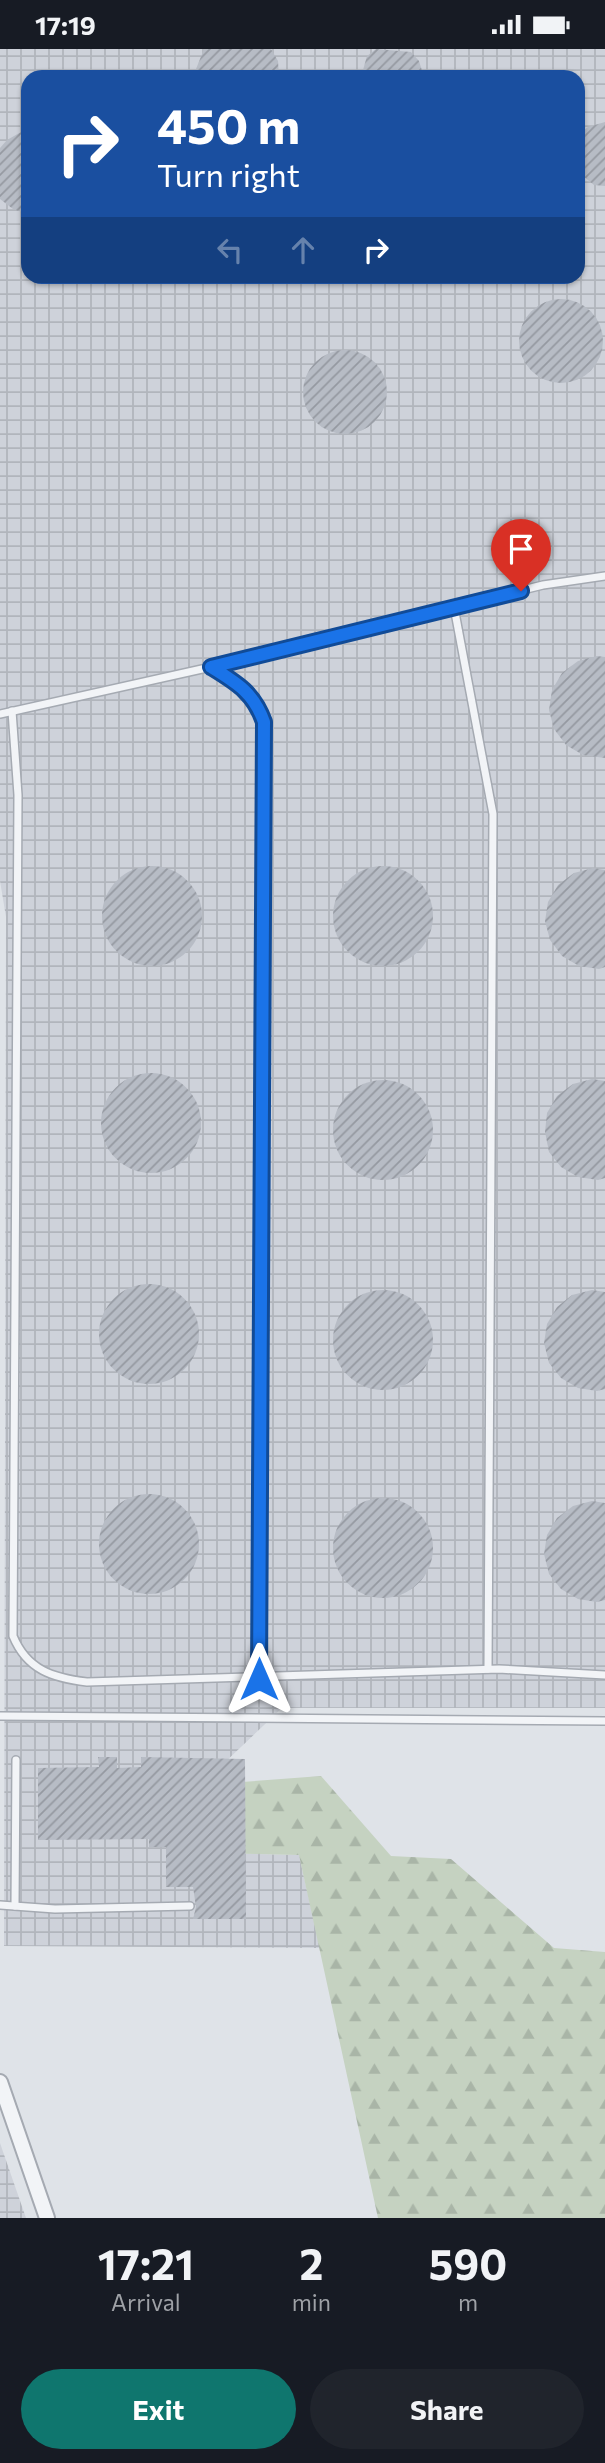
<!DOCTYPE html>
<style>
:root{--surface:#171b24;--page:#20242c;--text:#f1f3f6;--muted:#9ea1a6;--accent:#0f766e}
body{margin:0;font-family:Commissioner,sans-serif;background:var(--page);color:var(--text);height:100vh;display:flex;flex-direction:column;font-size:26px;white-space:nowrap}
*{box-sizing:border-box;margin:0}
p{font-size:23px;color:var(--muted)}
.icon{flex:none;width:38px;height:38px;fill:none;stroke:currentColor;stroke-width:2;stroke-linecap:round;stroke-linejoin:round}
.map{position:relative;height:2169px;overflow:hidden}
.sheet{display:flex;flex-direction:column;background:var(--surface);flex:1}
.sheet>*{flex:none}
.guide{position:absolute;left:21px;top:21px;width:564px;height:214px;border-radius:21px;box-shadow:0 2px 5px #0004;background:#1a4fa0;color:#fff;overflow:hidden}
.pin{position:absolute;display:grid;place-items:center;width:60px;height:60px;color:#fff;margin:-72px -30px;border-radius:50% 50% 50% 0;rotate:-45deg;box-shadow:0 0 7px #0007}
.pin .icon{rotate:45deg}
.me{position:absolute;width:77px;margin:-38px;rotate:0deg;stroke-linejoin:round;filter:drop-shadow(0 0 5px #0008)}
.turn{display:flex;align-items:center;gap:24px;height:147px;padding:0 21px;font-size:32px}
.turn .icon{width:91px;height:91px;stroke-width:2.5}
.turn b{display:block;font-size:49px;line-height:60px}
.lanes{display:flex;align-items:center;height:66px;padding:0 21px;background:#0003;justify-content:center;gap:35px;direction:ltr}
.lanes .off{opacity:.35}
.eta{display:flex;justify-content:space-evenly;align-items:center;height:119px;text-align:center}
.eta b{font-size:42px;font-weight:700;line-height:49px}
.cta{display:flex;gap:14px;margin-top:auto;padding:14px 21px}
.cta a{flex:1;height:80px;border-radius:42px;background:var(--accent);color:#fff;font-size:28px;font-weight:700;line-height:80px;text-align:center}
.cta a+a{background:var(--page);color:var(--text)}
.status{display:flex;justify-content:space-between;align-items:center;height:49px;padding:0 35px;background:var(--surface);direction:ltr}
.status svg{height:19px;fill:currentColor}
.map>svg:first-child{display:block}
</style>
<div class="status"><b>17:19</b><svg viewBox="0 0 49 12"><path d="M0 12V9h3v3zM5 12V6h3v6zM10 12V3h3v9zM15 12V0h3v12zM26 1h20v11H26zM47 4h2v5h-2z"/></svg></div>
<div class="map">
<svg width="605" height="2169" viewBox="0 0 605 2169">
<defs>
<pattern id="industrial-grid" width="8" height="8" patternUnits="userSpaceOnUse" patternTransform="scale(1.75)"><rect width="8" height="8" fill="#ced2da"/><path d="M0 4h8M4 0v8" fill="none" stroke="#b1b5bc"/></pattern>
<pattern id="forest-firs" width="22" height="20" patternUnits="userSpaceOnUse" patternTransform="scale(1.75)"><rect width="22" height="20" fill="#c5d2c1"/><path d="M5 1l3.5 6h-7zM16 11l3.5 6h-7z" fill="#a9b5a7"/></pattern>
<pattern id="building-hatch" width="6" height="6" patternUnits="userSpaceOnUse" patternTransform="scale(1.75)"><rect width="6" height="6" fill="#b7bcc5"/><path d="M-1 1l2-2M0 6l6-6M5 7l2-2" fill="none" stroke="#9599a1"/></pattern>
</defs>
<rect width="100%" height="100%" fill="#dfe3e8"/>
<g fill="url(#industrial-grid)" fill-rule="evenodd">
<path d="M0,0H605V1659H282L201,1736L202,1804L299,1806L320,1899L4,1897L6,868L0,832ZM28,28H578V228H28Z"/>
<path d="M0,2094L26,2169H0Z"/>
</g>
<path fill="url(#forest-firs)" d="M321,1727L391,1807L451,1810L554,1899L605,1903V2169H378L299,1806L202,1804L201,1736Z"/>
<g fill="url(#building-hatch)">
<path d="M204,0H271L278,12L279,28H197L196,20Z"/>
<path d="M376,0L411,3L419,12L424,28H361L367,7Z"/>
<path d="M605,73V137L594,136L578,123V86L588,78Z"/>
<path d="M28,79V165L13,160L0,150V99L7,91Z"/>
<circle cx="561" cy="292" r="42"/>
<circle cx="345" cy="343" r="42"/>
<path d="M597,607L605,608V709L583,706L566,696L554,680L549,661L552,641L562,624L578,612Z"/>
<circle cx="152" cy="867" r="50"/>
<circle cx="383" cy="867" r="50"/>
<path d="M593,819L605,821V918L599,920L579,917L562,907L550,891L545,872L548,853L558,836L574,824Z"/>
<circle cx="151" cy="1074" r="50"/>
<path d="M592,1030L605,1032V1129L598,1131L578,1128L561,1118L549,1103L545,1083L547,1064L557,1047L573,1035Z"/>
<circle cx="383" cy="1081" r="50"/>
<circle cx="149" cy="1285" r="50"/>
<path d="M592,1241L605,1243V1340L597,1342L578,1339L561,1329L549,1314L544,1294L547,1275L557,1258L572,1246Z"/>
<circle cx="383" cy="1291" r="50"/>
<circle cx="149" cy="1495" r="50"/>
<circle cx="383" cy="1499" r="50"/>
<path d="M592,1452L605,1454V1551L597,1553L578,1550L561,1540L549,1525L544,1505L547,1486L557,1469L573,1457Z"/>
<path d="M98,1708H117V1719L141,1718V1708L245,1710L246,1870H193L196,1858L193,1838H166V1798H149V1790L38,1791V1719L99,1718Z"/>
</g>
<g fill="none" stroke-linecap="round" stroke-linejoin="round">
<defs>
<g id="service">
<path d="M454,558L493,765L488,1620"/>
<path d="M211,618C237,634 254,644 264,673L259,1630"/>
<path d="M12,662L18,746L13,1587C27,1621 53,1629 87,1633L499,1620L605,1626"/>
<path d="M0,665L211,618L543,536L605,527"/>
<path d="M0,1667L605,1672"/>
<path d="M0,1856L55,1860L190,1857"/>
<path d="M15,1857L16,1711"/>
</g>
<path id="minor" d="M0,2033L47,2169"/>
</defs>
<use href="#service" stroke="#a5aab2" stroke-width="10"/>
<use href="#minor" stroke="#a5aab2" stroke-width="18"/>
<use href="#service" stroke="#f2f4f7" stroke-width="7"/>
<use href="#minor" stroke="#f2f4f7" stroke-width="14"/>
</g>
<g fill="none" stroke-linecap="round" stroke-linejoin="round">
<defs>
<path id="route" d="M259,1630L264,673C254,644 237,634 211,618L521,542"/>
</defs>
<use href="#route" stroke="#114b97" stroke-width="18"/>
<use href="#route" stroke="#1a73e8" stroke-width="12"/>
</g>
</svg>
<div class="pin" style="left:521px;top:542px;background:#d93025"><svg class="icon" aria-label="arrive" viewBox="0 0 24 24"><path d="M6 21V4h12l-3 4 3 4H6"/></svg></div>
<svg class="me" style="left:259px;top:1630px" viewBox="-20 -20 40 40"><path d="M0-17L14 15 0 8-14 15z" fill="#1a73e8" stroke="#fff" stroke-width="4"/></svg>
<div class="guide">
<div class="turn"><svg class="icon" aria-label="right" viewBox="0 0 24 24"><path d="M7 20v-9h11M14 6l5 5-5 5"/></svg><div><b>450 m</b>Turn right</div></div>
<div class="lanes"><svg class="icon off" aria-label="left" viewBox="0 0 24 24"><path d="M17 20v-9H6M10 6l-5 5 5 5"/></svg><svg class="icon off" aria-label="ahead" viewBox="0 0 24 24"><path d="M12 20V5M6 11l6-6 6 6"/></svg><svg class="icon" aria-label="right" viewBox="0 0 24 24"><path d="M7 20v-9h11M14 6l5 5-5 5"/></svg></div>
</div>
</div>
<section class="sheet">
<div class="eta">
<div><b>17:21</b><p>Arrival</p></div>
<div><b>2</b><p>min</p></div>
<div><b>590</b><p>m</p></div>
</div>
<div class="cta"><a>Exit</a><a>Share</a></div>
</section>
